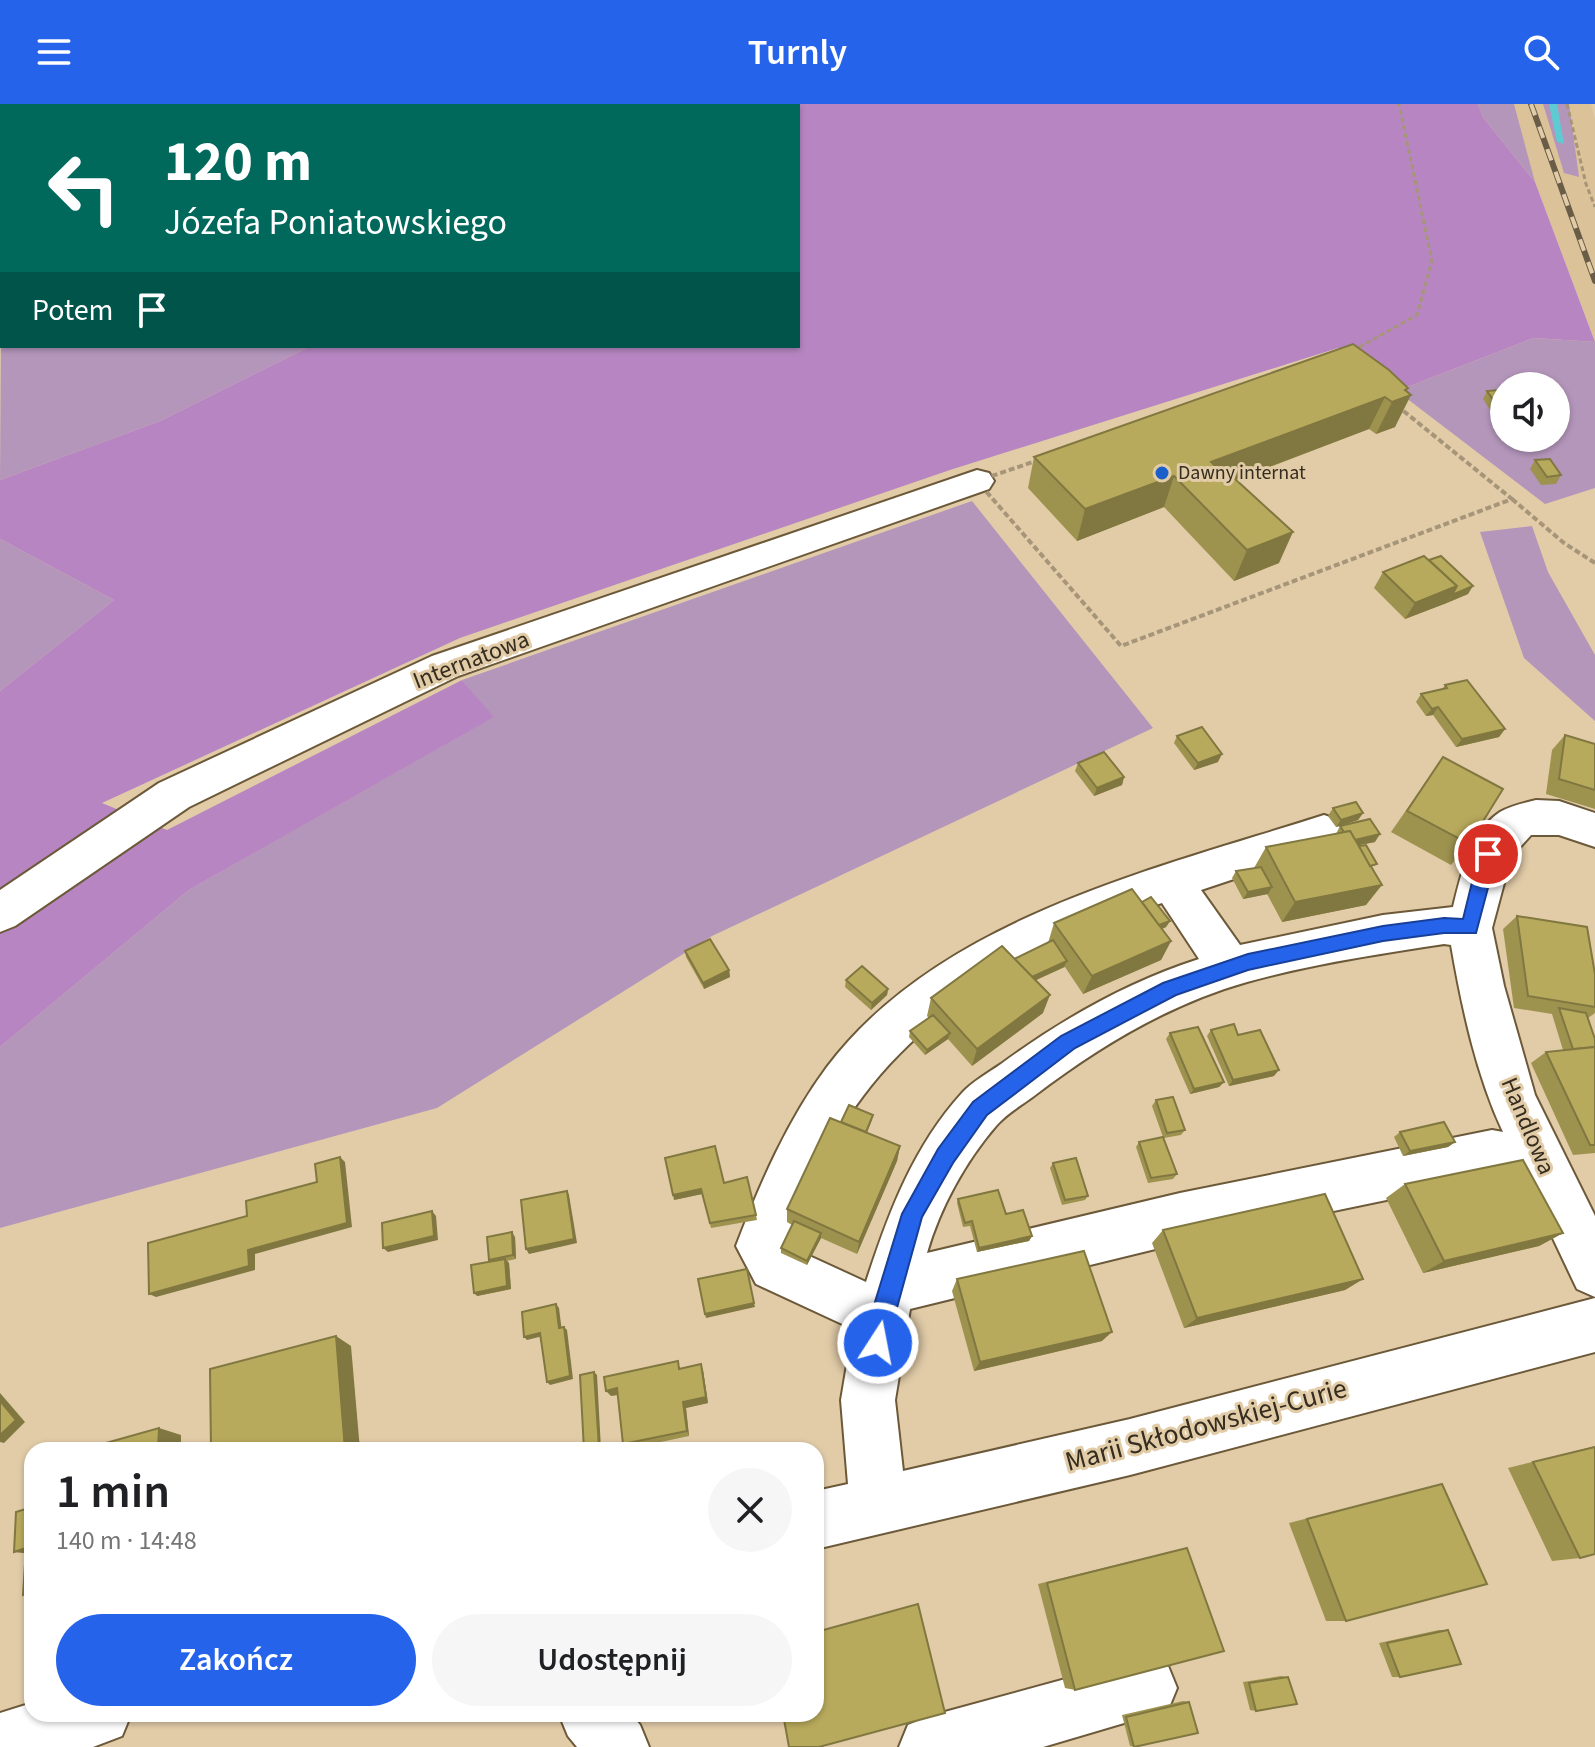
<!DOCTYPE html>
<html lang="pl">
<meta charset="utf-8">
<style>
:root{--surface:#fff;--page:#f6f6f6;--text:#202124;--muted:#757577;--accent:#2563eb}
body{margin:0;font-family:"Source Sans 3",sans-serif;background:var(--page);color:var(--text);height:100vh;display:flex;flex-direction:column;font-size:30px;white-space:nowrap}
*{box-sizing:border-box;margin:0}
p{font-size:26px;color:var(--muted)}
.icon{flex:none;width:44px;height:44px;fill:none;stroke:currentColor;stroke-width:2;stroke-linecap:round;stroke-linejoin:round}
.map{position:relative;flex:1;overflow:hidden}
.details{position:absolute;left:24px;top:1338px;width:800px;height:280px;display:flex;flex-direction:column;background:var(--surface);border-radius:24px;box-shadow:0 2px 6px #0004}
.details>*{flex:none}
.banner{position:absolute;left:0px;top:0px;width:800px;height:244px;box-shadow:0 2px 6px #0004;background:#00695c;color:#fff;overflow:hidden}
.buttons{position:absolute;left:1490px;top:268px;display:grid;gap:16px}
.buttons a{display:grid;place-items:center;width:80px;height:80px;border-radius:50%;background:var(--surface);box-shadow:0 2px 6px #0004;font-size:40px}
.pin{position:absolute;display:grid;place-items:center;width:68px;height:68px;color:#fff;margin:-34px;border:4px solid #fff;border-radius:50%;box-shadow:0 2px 8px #0007}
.me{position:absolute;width:88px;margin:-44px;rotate:11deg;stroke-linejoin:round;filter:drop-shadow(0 0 6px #0008)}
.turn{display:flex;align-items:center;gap:28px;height:168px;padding:0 32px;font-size:36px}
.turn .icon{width:104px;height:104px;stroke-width:2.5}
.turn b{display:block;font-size:56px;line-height:68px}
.then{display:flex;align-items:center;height:76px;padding:0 32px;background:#0003;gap:16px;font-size:30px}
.round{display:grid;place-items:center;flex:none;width:84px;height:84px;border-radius:42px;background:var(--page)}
.head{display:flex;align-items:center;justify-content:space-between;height:136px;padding:0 32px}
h1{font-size:48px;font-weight:600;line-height:60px}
.action{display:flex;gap:16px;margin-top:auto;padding:16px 32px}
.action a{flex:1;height:92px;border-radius:48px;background:var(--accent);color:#fff;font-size:32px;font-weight:600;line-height:92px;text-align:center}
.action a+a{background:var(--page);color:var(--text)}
header{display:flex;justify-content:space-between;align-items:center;height:104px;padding:0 32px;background:var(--accent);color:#fff;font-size:36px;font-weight:600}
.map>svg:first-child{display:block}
</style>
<header><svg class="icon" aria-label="menu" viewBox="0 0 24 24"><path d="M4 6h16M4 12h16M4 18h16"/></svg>Turnly<svg class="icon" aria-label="search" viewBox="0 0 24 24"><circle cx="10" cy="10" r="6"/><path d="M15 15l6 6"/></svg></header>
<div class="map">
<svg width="1595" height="1643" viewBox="0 0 1595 1643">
<rect width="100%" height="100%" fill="#e2cca8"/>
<path fill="#dbc298" d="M1514,0H1591L1595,15V237L1535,78Z"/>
<g fill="#b496bb" fill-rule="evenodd">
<path d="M1478,0H1514L1535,78L1483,13Z"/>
<path d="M1543,0H1569L1579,73L1564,69Z"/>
<path d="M2,81V242H311L160,317L0,376Z"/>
<path d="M1534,234L1595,238V384L1545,400L1397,287ZM1504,282H1556V334H1504Z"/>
<path d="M972,397L1153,624L712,832L437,1004L0,1124V943L189,786L493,613L462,576Z"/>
<path d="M1532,422L1548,468L1595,551V617L1524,554L1480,428Z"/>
<path d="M0,435L114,496L0,587Z"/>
</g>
<path fill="#b786c2" d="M292,0H1478L1483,13L1535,78L1595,238L1534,234L1397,287L1338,244L950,366L460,534L102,699L167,726L462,576L494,613L189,786L0,943V587L114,496L0,435V376L160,317L311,242H798V2H284Z"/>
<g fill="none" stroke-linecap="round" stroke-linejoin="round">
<path fill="#5dcbd1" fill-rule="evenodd" d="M1549,0H1557L1564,40L1557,38Z"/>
<defs>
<g id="minor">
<path d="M977,366L989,369L994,377L989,385L458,572L189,703L15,822L0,828V786L159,679L432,552Z"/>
<path d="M1536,696L1559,697L1595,709V743L1559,731H1531L1511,753L1492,824L1504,882L1535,991L1595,1112V1193L1577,1185L1530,1086L1518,1078L1492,1074L1180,1139L910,1205L895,1296L903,1367L1130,1315L1595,1194V1248L1130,1371L816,1445V1387L848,1380L841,1296L853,1225L756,1180L736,1142C760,1080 787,1017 827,963C939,814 1156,765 1324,711L1339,716L1345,728L1339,740L1201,786L1240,841L1383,811L1453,803C1461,771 1470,728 1500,708C1510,702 1524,699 1536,696ZM1162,799L1199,855C1127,878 1061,916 1001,960C988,969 972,978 962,989C913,1043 888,1110 866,1178L792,1144L789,1138C807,1087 830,1035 863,992C934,897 1051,834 1162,799ZM1444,840L1451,841C1462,904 1476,970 1503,1028L1492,1026L1180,1089L927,1149C940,1104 965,1058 996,1022C1006,1010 1022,1001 1034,992C1098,943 1169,900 1247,878C1311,860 1379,850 1444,840Z"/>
<path d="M1146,1553L1168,1562L1177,1584L1168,1606L1043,1643H899L908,1621L930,1612Z"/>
<path d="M32,1599V1610H131L122,1632L93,1643H0V1609Z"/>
<path d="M559,1610H631L640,1621L649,1643H577L568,1632Z"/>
</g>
</defs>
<use href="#minor" stroke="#6c5939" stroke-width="4"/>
<g stroke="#a69579" stroke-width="3" stroke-dasharray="5 3" stroke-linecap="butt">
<path d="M405,0L409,2"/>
<path d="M676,0L682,2"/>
<path d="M1567,0L1586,80L1595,103"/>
<path d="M207,2L215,0"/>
<path d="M777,2L787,0"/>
<path d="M1352,247L1417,211L1432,157L1399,0"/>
<path d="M1248,285L1338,254L1376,285"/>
</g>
<g stroke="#a69579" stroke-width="4" stroke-dasharray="6 3" stroke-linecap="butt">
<path d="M1253,283L977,377L1121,542L1512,395L1374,283"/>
<path d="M1512,395L1564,439L1595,459"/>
</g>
<use href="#minor" fill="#fff" fill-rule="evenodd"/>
<defs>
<path id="rail" d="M1531,0L1595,177"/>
</defs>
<use href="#rail" stroke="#695d48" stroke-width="6"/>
<use href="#rail" stroke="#e2cca8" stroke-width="4" stroke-dasharray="12" stroke-linecap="butt"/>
</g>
<g fill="#9e924f">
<path d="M1407,287L1395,323L1376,330L1369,325L1236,376L1279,459L1234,477L1164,403L1077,437L1028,384L1034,353Z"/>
<path d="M1487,287L1504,293V312L1495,313L1483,295Z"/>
<path d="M1535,356L1561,371L1556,380L1541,381L1530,365Z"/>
<path d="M1383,468L1468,490L1405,515L1374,484Z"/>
<path d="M1445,581L1505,625L1499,633L1456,643L1433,611L1426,612L1416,598L1421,590L1442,586Z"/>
<path d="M1565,631L1595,640V705L1546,690L1552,646Z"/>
<path d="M1177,632L1218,658L1194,666L1174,639Z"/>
<path d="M1443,653L1469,740L1451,761L1391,728Z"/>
<path d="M1078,659L1124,673L1122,681L1094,692L1075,667Z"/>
<path d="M1333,704L1363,709L1358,716L1340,722L1375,738L1358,741L1373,766L1366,801L1282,818L1267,790L1243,795L1232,774L1236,767L1254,764L1266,743L1336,730L1340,722L1336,723L1328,712Z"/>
<path d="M1142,798L1170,817L1166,823L1162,825L1171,837L1161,856L1083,890L1065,863L1036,876L1043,909L972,962L948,935L925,951L909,933L910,927L929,914L927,912L931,894L1048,839L1054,819Z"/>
<path d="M1517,812L1595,870V909L1588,914L1595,935V1049L1573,1051L1531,959L1546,948L1563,946L1552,910L1514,904L1503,825Z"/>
<path d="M685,847L729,866L730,873L704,885L686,853Z"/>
<path d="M846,876L888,885L887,891L871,906L845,883Z"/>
<path d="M1211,926L1238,931L1274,972L1229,982L1207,932Z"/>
<path d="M1170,929L1224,978L1219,983L1190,990L1166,935Z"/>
<path d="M1156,996L1185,1026L1181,1031L1164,1034L1177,1070L1173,1075L1148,1079L1136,1043L1139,1038L1163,1033L1152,1002Z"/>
<path d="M872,1016L867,1029L900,1042L897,1057L857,1150L821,1134L807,1161L781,1149V1144L792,1121L787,1118V1105L841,1018Z"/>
<path d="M1400,1028L1455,1038L1448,1043L1403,1052L1394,1033Z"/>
<path d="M1053,1059L1088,1092L1085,1096L1062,1101L1050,1064Z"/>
<path d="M724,1079L756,1111L757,1116L711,1124L702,1090L674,1096Z"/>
<path d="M1405,1080L1563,1129L1539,1142L1423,1169L1386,1094Z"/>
<path d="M958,1095L1032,1132L1029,1137L977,1148L970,1122L963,1123L957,1099Z"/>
<path d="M1163,1126L1363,1175L1345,1186L1184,1224L1152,1139Z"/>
<path d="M515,1133L516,1155L507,1157L509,1159L511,1185L477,1192L490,1158L489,1156Z"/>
<path d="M957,1175L1102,1237L974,1267L952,1187Z"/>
<path d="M681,1265L703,1266L708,1299L686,1304L689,1332L628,1345L623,1340L618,1291L611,1292Z"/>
<path d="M1595,1342V1450L1580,1454L1552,1457L1508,1364Z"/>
<path d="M1442,1380L1346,1517H1326L1289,1419Z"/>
<path d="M1173,1447L1075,1586L1065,1584L1038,1480Z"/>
<path d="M1439,1526H1448L1400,1573H1392L1379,1539Z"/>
<path d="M1281,1572L1288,1573L1256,1607L1250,1606L1243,1578Z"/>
<path d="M1183,1597L1189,1598L1137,1643L1130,1642L1122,1611Z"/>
</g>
<g fill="#817740">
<path d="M1408,284L1404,294L1411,291L1395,323L1376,330L1392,298Z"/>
<path d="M1385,293L1369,325L1200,389L1211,358Z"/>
<path d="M1174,372L1164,403L1077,437L1085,405Z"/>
<path d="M1293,428L1279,459L1234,477L1247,446Z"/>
<path d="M1457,482L1447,499L1405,515L1415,499Z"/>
<path d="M1473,482L1468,490L1447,499L1452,491Z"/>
<path d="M1438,603L1433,611L1426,612L1432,605Z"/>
<path d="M1505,625L1499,633L1456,643L1462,635Z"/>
<path d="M1222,650L1218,658L1194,666L1198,659Z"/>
<path d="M1124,673L1122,681L1094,692L1097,684Z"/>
<path d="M1363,709L1358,716L1336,723L1341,716Z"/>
<path d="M1380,730L1375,738L1345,744L1350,737Z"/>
<path d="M1382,781L1366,801L1282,818L1295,798Z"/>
<path d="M1272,783L1268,790L1243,795L1248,788Z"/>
<path d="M1170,817L1166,823L1144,833L1147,827Z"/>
<path d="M1171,837L1161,856L1083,890L1092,872Z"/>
<path d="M1067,857L1064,863L1019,884L1021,878Z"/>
<path d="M729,866L730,873L704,885L703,879Z"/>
<path d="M888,885L887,891L871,906L872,899Z"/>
<path d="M1050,891L1043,909L972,962L977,945Z"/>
<path d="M950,929L948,935L925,951L927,946Z"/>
<path d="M1279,966L1274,972L1229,982L1233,976Z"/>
<path d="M1224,978L1219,983L1190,990L1194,985Z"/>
<path d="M1455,1038L1448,1043L1403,1052L1410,1047Z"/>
<path d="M900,1042L897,1057L857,1150L859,1138Z"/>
<path d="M340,1053L345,1058L352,1123L255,1150V1166L156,1193L149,1190L248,1146Z"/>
<path d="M701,1085L702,1090L674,1096L673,1091Z"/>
<path d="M567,1087L569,1091L577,1139L529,1150L526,1145Z"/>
<path d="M432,1107L436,1112L438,1136L388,1148L383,1144Z"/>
<path d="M512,1128L515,1133L516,1155L513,1151Z"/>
<path d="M821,1129V1134L807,1161V1157Z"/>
<path d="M1563,1129L1539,1142L1423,1169L1444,1157Z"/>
<path d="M1032,1132L1029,1137L977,1148L979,1144Z"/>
<path d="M505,1155L509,1159L511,1185L477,1192L474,1189Z"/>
<path d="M1363,1175L1345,1186L1184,1224L1197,1214Z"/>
<path d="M754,1199L755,1203L706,1214L705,1210Z"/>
<path d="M556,1200L559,1204L562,1228L559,1224Z"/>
<path d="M564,1223L567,1226L573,1275L550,1281L547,1278Z"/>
<path d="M1112,1228L1102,1237L974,1267L980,1258Z"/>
<path d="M540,1229L543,1232L527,1236L524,1233Z"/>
<path d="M336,1232L351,1242L360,1346H345Z"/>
<path d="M701,1260L703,1266L708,1299L686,1304L689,1332L687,1327L683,1298Z"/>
<path d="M594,1268L597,1271L601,1345L599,1343Z"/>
<path d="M617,1284L621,1290L611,1292L606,1287Z"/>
<path d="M0,1289L25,1318L4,1339L0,1338Z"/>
<path d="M159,1324L181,1331V1346H158Z"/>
<path d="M26,1444L32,1450L14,1448Z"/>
</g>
<g fill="#b8aa5c" stroke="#817740" stroke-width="2">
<path d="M1353,240L1389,266L1408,284L1405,286L1411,291L1392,298L1385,293L1211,358L1218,365L1222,363L1293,428L1247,446L1174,372L1085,405L1034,353Z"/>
<path d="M1499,286L1504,293V304L1500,305L1487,287Z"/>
<path d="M1550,355L1561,371L1547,373L1535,356Z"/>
<path d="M1424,452L1457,482L1415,499L1383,468Z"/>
<path d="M1441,452L1473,482L1452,491L1457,482L1429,456Z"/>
<path d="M1467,576L1505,625L1462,635L1438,603L1432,605L1421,590L1447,584L1445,581Z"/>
<path d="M1202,623L1222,650L1198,659L1177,632Z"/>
<path d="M1565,631L1595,640V686L1559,675Z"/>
<path d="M1104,648L1124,673L1097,684L1078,659Z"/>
<path d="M1443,653L1503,685L1469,740L1407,707Z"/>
<path d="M1356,698L1363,709L1341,716L1333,704Z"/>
<path d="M1370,715L1380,730L1355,736L1350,727L1344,728L1340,722Z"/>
<path d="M1350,727L1382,781L1295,798L1266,743Z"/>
<path d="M1366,741L1377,760L1370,762L1359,742Z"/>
<path d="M1261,763L1272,783L1248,788L1236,767Z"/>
<path d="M1132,785L1171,837L1092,872L1054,819Z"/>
<path d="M1151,793L1170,817L1159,821L1142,798Z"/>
<path d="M1517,812L1587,823L1595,870V903L1528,892Z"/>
<path d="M710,835L729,866L703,879L685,847Z"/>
<path d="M1053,836L1067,857L1032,873L1014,855Z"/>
<path d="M1002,842L1050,891L977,945L931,894Z"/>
<path d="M862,862L888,885L872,899L846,876Z"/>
<path d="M1559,904L1586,909L1595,935V943L1573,945Z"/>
<path d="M933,911L950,929L927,946L910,927Z"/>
<path d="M1234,920L1238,931L1260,926L1279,966L1233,976L1211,926Z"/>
<path d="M1198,923L1224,978L1194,985L1170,929Z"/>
<path d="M1595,943V1041H1590L1546,948Z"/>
<path d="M1173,993L1185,1026L1167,1029L1156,996Z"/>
<path d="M849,1001L873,1011L866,1028L841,1018Z"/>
<path d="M830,1014L900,1042L859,1138L787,1105Z"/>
<path d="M1444,1018L1455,1038L1410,1047L1400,1028Z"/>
<path d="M1163,1033L1177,1070L1151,1074L1139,1038Z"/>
<path d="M715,1042L724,1079L747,1073L756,1111L710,1119L701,1085L673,1091L665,1054Z"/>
<path d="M340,1053L347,1119L248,1146L249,1162L149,1190L148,1139L247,1112L246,1097L317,1078L315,1060Z"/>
<path d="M1076,1054L1088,1092L1065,1096L1053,1059Z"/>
<path d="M1523,1056L1563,1129L1444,1157L1405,1080Z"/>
<path d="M998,1086L1006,1110L1023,1106L1032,1132L979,1144L972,1117L965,1119L958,1095Z"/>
<path d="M567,1087L574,1135L526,1145L521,1096Z"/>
<path d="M1325,1090L1363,1175L1197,1214L1163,1126Z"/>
<path d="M432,1107L434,1132L383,1144L382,1119Z"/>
<path d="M794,1117L821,1129L807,1157L781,1144Z"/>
<path d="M512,1128L513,1151L489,1156L487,1133Z"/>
<path d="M1084,1147L1112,1228L980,1258L957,1175Z"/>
<path d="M505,1155L507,1182L474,1189L471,1161Z"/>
<path d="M747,1165L754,1199L705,1210L698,1175Z"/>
<path d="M556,1200L559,1224L564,1223L570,1272L547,1278L540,1229L524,1233L522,1208Z"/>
<path d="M336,1232L345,1346H211L210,1265Z"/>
<path d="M678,1257L679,1265L701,1260L706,1293L683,1298L687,1327L623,1340L617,1284L606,1287L604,1273Z"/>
<path d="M594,1268L599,1343L606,1342V1346H584L580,1271Z"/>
<path d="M0,1297L16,1316L0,1331Z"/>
<path d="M159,1324L158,1346H81Z"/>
<path d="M663,1343L664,1346H648Z"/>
<path d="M1595,1343V1450L1580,1454L1533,1358Z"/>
<path d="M32,1370V1488L23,1491L26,1444L14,1448L16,1408L29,1404Z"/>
<path d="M1442,1380L1487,1480L1346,1517L1307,1415Z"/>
<path d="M1187,1444L1224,1547L1075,1586L1047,1479Z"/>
<path d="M918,1500L945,1609L819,1643H789L783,1610H816V1528Z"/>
<path d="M1448,1526L1461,1560L1400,1573L1387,1539Z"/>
<path d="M1288,1573L1297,1600L1256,1607L1249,1579Z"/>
<path d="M1189,1598L1198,1629L1134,1643L1126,1613Z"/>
</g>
<path fill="#2563eb" stroke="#184099" stroke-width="2" d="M1488,743L1497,750L1476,829H1444L1383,837L1248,866L1176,891L1075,944L987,1011L953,1059L922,1113L885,1247L878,1250L870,1247L867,1239L871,1211L902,1110L938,1045L973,998L1061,932L1163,879L1248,850L1383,822L1444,814L1463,815L1479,750Z"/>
<circle fill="#1b5fca" stroke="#e2cca8" stroke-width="3" cx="1162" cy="369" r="8"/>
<g text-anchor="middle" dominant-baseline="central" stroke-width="6" stroke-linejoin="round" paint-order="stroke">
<g font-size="20" fill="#352d1f" stroke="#e2cca8" text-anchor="start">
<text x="1178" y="369">Dawny internat</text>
</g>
<g font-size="24" fill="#352d1f" stroke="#e2cca8">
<text transform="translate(471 556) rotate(-21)">Internatowa</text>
<text transform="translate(1528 1022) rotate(67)">Handlowa</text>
</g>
<g font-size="28" fill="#352d1f" stroke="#e2cca8">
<text transform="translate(1206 1321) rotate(-15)">Marii Skłodowskiej-Curie</text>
</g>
</g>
</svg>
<div class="buttons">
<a><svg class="icon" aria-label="sound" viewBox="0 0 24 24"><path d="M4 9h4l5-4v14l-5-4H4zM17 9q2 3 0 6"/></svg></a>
</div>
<div class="pin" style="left:1488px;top:750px;background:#d93025"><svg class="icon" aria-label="arrive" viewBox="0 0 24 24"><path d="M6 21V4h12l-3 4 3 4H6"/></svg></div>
<svg class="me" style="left:878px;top:1239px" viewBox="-20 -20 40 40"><circle r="17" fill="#2563eb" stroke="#fff" stroke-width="3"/><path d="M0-11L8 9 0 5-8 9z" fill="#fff"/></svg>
<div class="banner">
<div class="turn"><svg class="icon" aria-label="left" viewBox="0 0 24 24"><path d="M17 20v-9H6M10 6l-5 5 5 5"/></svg><div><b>120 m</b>Józefa Poniatowskiego</div></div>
<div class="then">Potem<svg class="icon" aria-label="arrive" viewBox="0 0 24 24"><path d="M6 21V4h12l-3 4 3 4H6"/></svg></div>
</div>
<section class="details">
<div class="head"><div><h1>1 min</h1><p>140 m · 14:48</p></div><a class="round"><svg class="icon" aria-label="close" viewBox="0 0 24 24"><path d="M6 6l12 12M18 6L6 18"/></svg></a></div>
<div class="action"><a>Zakończ</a><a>Udostępnij</a></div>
</section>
</div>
